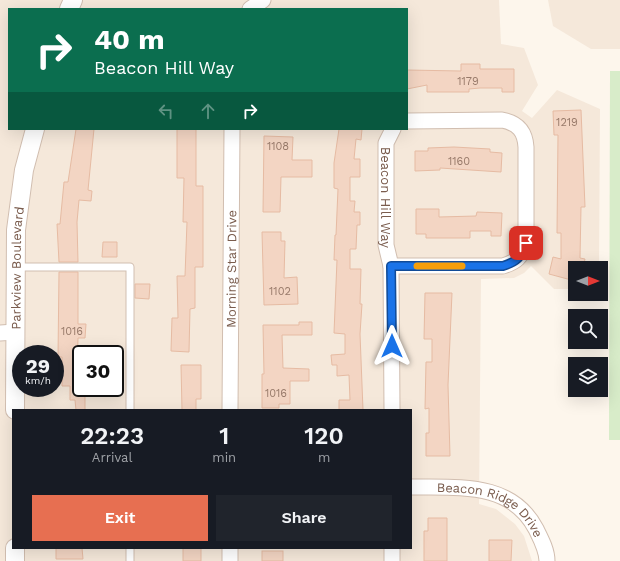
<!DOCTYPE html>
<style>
:root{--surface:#171b24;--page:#20242c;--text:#f1f3f6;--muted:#9ea1a6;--accent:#e76f51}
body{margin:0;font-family:"Work Sans",sans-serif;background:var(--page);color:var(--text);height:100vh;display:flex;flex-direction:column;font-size:15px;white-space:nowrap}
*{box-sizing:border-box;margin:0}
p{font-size:13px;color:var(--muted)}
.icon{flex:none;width:22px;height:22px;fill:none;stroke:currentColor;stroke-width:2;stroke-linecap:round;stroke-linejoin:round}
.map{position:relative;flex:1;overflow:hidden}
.drawer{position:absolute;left:12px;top:409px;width:400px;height:140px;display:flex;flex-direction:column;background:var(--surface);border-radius:0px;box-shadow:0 4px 16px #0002}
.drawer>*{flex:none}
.banner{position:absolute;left:8px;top:8px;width:400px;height:122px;border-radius:0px;box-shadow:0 4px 16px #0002;background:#0b6e4f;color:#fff;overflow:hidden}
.needle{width:26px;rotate:90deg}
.controls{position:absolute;left:568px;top:261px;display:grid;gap:8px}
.controls a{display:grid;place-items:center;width:40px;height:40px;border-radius:0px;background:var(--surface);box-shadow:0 4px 16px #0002;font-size:20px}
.speed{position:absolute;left:12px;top:345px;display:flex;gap:8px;font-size:20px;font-weight:700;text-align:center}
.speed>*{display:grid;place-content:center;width:52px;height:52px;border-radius:50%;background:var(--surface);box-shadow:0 4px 16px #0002;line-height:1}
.speed small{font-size:10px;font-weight:400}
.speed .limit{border:2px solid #111;border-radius:6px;background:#fff;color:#111}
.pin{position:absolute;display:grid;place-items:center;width:34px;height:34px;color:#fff;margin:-17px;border-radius:8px;box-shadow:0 2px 6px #0006}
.me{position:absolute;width:44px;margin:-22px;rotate:0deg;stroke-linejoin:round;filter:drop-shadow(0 0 3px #0008)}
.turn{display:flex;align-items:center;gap:14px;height:84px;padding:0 20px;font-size:18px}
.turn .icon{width:52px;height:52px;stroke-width:2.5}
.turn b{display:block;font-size:28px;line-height:34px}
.lanes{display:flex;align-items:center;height:38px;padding:0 20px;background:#0003;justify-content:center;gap:20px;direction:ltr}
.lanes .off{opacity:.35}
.eta{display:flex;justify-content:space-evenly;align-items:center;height:68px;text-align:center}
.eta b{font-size:24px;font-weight:600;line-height:28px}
.primary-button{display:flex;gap:8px;margin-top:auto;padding:8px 20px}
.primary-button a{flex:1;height:46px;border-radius:0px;background:var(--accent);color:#fff;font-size:16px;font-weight:600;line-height:46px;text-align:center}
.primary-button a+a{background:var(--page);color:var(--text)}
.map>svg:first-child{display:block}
</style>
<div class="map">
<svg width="620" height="561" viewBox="0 0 620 561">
<rect width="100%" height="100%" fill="#fdf6ec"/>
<g fill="#f5e8da" fill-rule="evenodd">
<path d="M0,0H499L501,44L524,48L538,85L522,111L532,118L557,90L600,109L599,268H575V289H554L531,266L524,273L514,278L481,279L479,504L496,509L515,524L524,536L532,561H0ZM9,9H407V129H9ZM21,354H55V388H21ZM81,354H115V388H81ZM13,410H411V548H13Z"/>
<path d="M548,0H620V49H591L553,26Z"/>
</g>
<path fill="#d8ecc9" d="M610,71H620V440H609Z"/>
<g fill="#f3d5c3" stroke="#e6bba3">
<path d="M461,64H480V69H514V92H502V88H480L469,89V92H427V85L407,89V70L461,71Z"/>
<path d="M581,110L585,207H581L580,258L585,259L583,268H575V281L549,274L553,257L561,259V233H557L558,135H554L553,111Z"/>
<path d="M76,129H94L88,190L92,191L91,201L79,200L77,222L78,262H59L57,224H60L64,182H68Z"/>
<path d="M177,129H196V186H203V267H195V308L190,309L189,352L171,351L172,318H178L177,276H185L187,222H183L184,178H177Z"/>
<path d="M339,129H362L361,140L356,139L354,159H360V177H350V201H355L354,212H360V225H357L356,249H350V269H361L360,304H362L360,334L363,410H339V400H350L349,375L337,376V365H332L331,355L345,354V334L334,333L337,260H334L335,235H336L338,189L334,188V163Z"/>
<path d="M264,136L293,137L292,160H312V177H281L280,212H263Z"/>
<path d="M454,147L490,149V152L502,153L501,172L440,168V170L415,171V151H428V148Z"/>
<path d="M416,209H439V217L476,216L477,212L502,213L501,236H491V231H470V238H426V234H416Z"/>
<path d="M262,232H281V241H285L284,278L297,277L298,304L264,305Z"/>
<path d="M103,242H117V257H102Z"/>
<path d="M59,272H78V324H86L85,338H78L77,368H81V391H85V410H76L75,400H70V386H62V357H58Z"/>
<path d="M135,284H150L149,299L135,298Z"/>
<path d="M425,293H452L448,385L450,456H426V433H429V408L425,409L426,362H432V339H424Z"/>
<path d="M299,322H312V335H282L283,368L309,369V381H290V404H279V408H262V374H264L263,325H299Z"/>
<path d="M181,365H201V399H196V410H182Z"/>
<path d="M428,518H447V561H424V531H428Z"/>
<path d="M489,540H512L511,561H489Z"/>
<path d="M56,548H82L83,559H56Z"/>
<rect x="183" y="548" width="18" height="13"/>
<rect x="262" y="551" width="21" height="10"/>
</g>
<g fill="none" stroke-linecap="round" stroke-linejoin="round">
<defs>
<g id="service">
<path d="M15,267H130V410"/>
<path d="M130,548V561"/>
</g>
<g id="minor">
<path d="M250,9L263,0"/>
<path id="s1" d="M393,129L386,143V245L391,266H503C516,262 522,257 526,243V147C525,131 518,123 502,120L407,121"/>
<path d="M391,266L392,410"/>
<path d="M0,333L15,332"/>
<path id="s2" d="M230,410L232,129"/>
<path id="s3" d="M411,487C458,488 511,481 536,529C541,539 547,550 547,561"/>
<path d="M230,561V548"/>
<path d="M392,561V548"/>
</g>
<g id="tertiary">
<path d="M69,9L73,0"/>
<path id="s4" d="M15,410L16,230L24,170L35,129"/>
<path d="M15,548V561"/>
</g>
</defs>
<use href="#service" stroke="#d1beb0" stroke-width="9"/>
<use href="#minor" stroke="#d1beb0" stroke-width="17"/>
<use href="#tertiary" stroke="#d1beb0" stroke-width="20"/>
<use href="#service" stroke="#fff" stroke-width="7"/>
<use href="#minor" stroke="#fff" stroke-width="15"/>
<use href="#tertiary" stroke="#fff" stroke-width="18"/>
</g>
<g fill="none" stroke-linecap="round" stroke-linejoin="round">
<defs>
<path id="route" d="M392,346L391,266H503C516,262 522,257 526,243"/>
</defs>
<use href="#route" stroke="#114b97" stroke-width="10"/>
<use href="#route" stroke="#1a73e8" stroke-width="7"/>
<path stroke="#f59e0b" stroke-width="7" d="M417,266H462"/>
</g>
<g text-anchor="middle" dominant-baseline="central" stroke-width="3" stroke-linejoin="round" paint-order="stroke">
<g font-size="11" fill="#987a6a">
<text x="468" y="81">1179</text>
<text x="567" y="122">1219</text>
<text x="278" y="146">1108</text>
<text x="459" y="161">1160</text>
<text x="280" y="291">1102</text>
<text x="72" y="331">1016</text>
<text x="276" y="393">1016</text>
</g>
<g font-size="13" fill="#7a5c4d" stroke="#fffaf3">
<text stroke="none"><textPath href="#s1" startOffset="70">Beacon Hill Way</textPath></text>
<text stroke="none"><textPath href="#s4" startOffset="142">Parkview Boulevard</textPath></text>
<text stroke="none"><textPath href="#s2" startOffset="141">Morning Star Drive</textPath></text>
<text stroke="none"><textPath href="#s3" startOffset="87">Beacon Ridge Drive</textPath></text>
</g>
</g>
</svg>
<div class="controls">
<a><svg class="needle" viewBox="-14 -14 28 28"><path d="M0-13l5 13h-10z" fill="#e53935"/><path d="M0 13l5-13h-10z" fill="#9ea1a6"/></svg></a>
<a><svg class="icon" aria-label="search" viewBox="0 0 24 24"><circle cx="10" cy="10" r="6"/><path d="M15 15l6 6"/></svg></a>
<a><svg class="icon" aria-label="layers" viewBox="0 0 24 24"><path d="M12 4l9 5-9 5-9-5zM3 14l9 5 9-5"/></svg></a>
</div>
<div class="speed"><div>29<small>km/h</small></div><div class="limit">30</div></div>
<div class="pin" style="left:526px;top:243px;background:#d93025"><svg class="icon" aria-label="arrive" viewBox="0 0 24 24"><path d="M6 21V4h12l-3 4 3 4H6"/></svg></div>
<svg class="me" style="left:392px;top:346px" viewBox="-20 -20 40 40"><path d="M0-17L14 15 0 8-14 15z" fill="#1a73e8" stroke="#fff" stroke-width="4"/></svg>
<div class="banner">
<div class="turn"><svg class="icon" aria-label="right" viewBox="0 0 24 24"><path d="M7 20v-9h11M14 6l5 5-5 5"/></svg><div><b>40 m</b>Beacon Hill Way</div></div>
<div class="lanes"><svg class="icon off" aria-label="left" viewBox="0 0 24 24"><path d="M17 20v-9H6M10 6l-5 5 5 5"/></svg><svg class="icon off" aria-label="ahead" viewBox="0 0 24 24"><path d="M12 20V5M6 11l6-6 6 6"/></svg><svg class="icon" aria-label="right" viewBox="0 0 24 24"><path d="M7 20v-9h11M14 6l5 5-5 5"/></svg></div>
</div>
<section class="drawer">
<div class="eta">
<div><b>22:23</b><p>Arrival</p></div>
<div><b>1</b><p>min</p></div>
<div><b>120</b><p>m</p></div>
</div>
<div class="primary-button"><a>Exit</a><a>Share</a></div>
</section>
</div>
